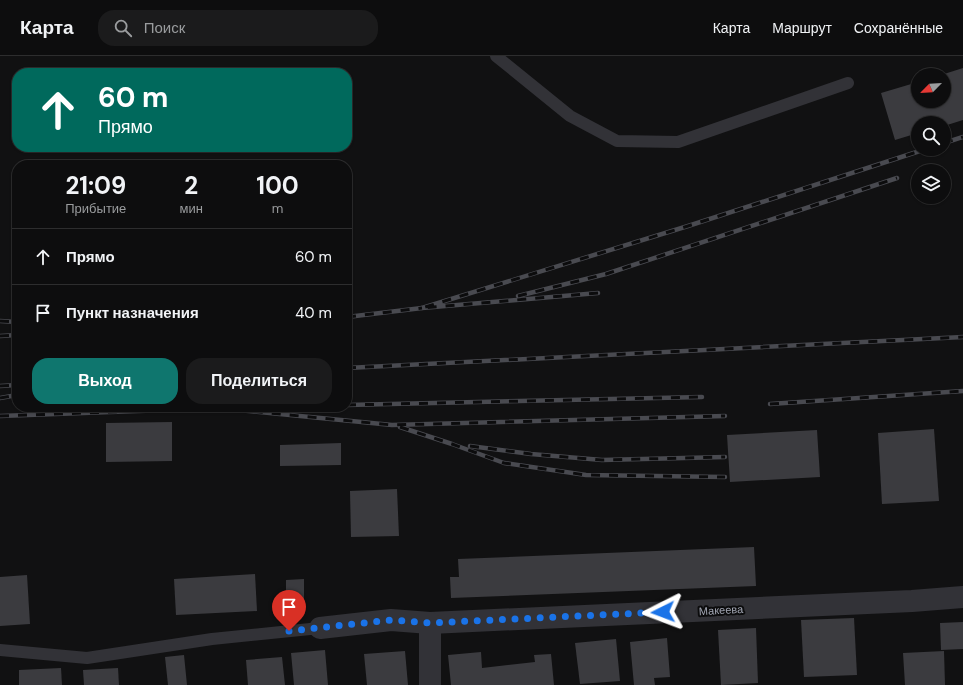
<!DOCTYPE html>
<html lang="ru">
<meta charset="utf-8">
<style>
:root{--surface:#0d0d0e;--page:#1b1b1c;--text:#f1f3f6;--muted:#9a9c9e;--line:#2d2d2e;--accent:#0f766e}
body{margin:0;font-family:"DM Sans",sans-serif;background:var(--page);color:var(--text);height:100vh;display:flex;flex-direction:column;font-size:15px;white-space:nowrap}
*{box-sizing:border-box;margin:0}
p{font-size:13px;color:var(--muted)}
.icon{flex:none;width:22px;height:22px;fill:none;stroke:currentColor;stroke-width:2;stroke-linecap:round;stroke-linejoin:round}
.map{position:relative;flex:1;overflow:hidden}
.drawer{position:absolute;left:12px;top:104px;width:340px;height:252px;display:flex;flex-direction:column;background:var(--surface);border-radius:16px;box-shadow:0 1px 3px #0004,0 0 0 1px var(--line)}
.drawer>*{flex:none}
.top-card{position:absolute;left:12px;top:12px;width:340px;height:84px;border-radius:16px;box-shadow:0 1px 3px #0004,0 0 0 1px var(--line);background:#00695c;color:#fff;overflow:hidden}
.needle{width:26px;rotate:246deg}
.controls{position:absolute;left:911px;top:12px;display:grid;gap:8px}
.controls a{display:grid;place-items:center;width:40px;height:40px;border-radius:50%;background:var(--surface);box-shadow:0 1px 3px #0004,0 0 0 1px var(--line);font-size:20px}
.pin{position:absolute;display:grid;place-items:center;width:34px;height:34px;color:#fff;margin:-41px -17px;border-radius:50% 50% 50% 0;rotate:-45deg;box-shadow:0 0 4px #0007}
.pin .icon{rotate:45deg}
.me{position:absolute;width:44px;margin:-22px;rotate:267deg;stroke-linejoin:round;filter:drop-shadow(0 0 3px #0008)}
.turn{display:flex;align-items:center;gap:14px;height:84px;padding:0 20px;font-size:18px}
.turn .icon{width:52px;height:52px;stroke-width:2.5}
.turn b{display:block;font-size:28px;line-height:34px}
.eta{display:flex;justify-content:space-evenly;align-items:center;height:68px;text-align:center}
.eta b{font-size:24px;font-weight:700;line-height:28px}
.cta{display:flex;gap:8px;margin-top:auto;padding:8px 20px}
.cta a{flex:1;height:46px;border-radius:16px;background:var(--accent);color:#fff;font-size:16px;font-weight:700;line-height:46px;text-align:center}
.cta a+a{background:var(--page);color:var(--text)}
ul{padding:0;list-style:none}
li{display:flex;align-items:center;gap:12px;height:56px;padding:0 20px;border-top:1px solid var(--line)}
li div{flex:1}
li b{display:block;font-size:15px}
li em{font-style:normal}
header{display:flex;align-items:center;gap:24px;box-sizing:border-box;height:56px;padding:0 20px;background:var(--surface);border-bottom:1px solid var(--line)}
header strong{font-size:19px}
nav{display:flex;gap:22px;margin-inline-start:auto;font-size:14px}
.search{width:280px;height:36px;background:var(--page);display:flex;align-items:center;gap:10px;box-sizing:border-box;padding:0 14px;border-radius:16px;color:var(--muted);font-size:15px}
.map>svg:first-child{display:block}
</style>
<header>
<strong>Карта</strong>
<div class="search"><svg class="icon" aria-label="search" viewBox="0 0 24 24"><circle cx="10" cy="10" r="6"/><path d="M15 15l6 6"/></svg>Поиск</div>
<nav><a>Карта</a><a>Маршрут</a><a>Сохранённые</a></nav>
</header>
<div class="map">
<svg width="963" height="629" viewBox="0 0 963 629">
<rect width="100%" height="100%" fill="#111112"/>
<g fill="#3b3b3f">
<path d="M963,12V64L944,70V67H918V77L895,84L881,37L918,26V45H944V19H941Z"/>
<path d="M172,366V405L106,406V367Z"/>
<path d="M934,373L939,445L882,448L878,377Z"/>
<path d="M817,374L820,421L730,426L727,379Z"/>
<path d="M341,387V409L280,410V389Z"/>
<path d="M397,433L399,480L351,481L350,435Z"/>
<path d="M754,491L756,530L451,542L450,521H459L458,503Z"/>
<path d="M255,518L257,555L176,559L174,523Z"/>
<path d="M27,519L30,568L0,570V521Z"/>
<path d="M304,523V553H286V524Z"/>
<path d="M854,562L857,619L804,621L801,564Z"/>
<path d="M963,566V593L941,594L940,567Z"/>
<path d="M756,572L758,627L721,629L718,574Z"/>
<path d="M667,582L670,621L654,622L655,629H634L630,586Z"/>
<path d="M616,583L620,625L580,628L575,587Z"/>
<path d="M325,594L328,629H294L291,597Z"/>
<path d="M405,595L408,629H367L364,598Z"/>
<path d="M944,595L945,629H905L903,597Z"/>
<path d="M481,596L482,612L535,606L534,599L551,598L554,629H451L448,599Z"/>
<path d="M184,599L187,629H168L165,601Z"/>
<path d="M282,601L285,629H248L246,604Z"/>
<path d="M61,612L62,629H19V614Z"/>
<path d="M118,612L119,629H84L83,614Z"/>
</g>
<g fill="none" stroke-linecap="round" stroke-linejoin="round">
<g stroke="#323237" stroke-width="12">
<path d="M496,0L570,60L617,85L678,86L848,27"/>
<path d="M0,594L87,602L212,583L320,572"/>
</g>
<g stroke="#323237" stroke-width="22">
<path d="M430,567L912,545L963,541"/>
<path d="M320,572L391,564L430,567V629"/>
</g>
<defs>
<g id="rail">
<path d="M944,87L963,81"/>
<path d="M598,237L422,252L688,170L926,93"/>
<path d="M518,240L606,218L897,122"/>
<path d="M347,261L422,252"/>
<path d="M0,265L17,266"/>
<path d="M0,280L17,279"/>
<path d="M347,312L963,281"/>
<path d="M0,330L17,329"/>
<path d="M0,342L17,339"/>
<path d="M770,348L963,335"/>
<path d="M347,349L702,341"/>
<path d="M218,352L392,369L725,360"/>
<path d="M0,360L222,352"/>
<path d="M400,371L452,388L504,407L586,419L725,421"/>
<path d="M470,390L531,398L602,404L725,401"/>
</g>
</defs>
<use href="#rail" stroke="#494a50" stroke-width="4.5"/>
<use href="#rail" stroke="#0c0c0d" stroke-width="3" stroke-dasharray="9" stroke-linecap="butt"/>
</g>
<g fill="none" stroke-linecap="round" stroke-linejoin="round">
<path stroke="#1a73e8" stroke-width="7" stroke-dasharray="0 12.6" d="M289,575L391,564L430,567L663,556"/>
</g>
<g text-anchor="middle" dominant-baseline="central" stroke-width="4" stroke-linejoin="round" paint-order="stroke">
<g font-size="11" fill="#a2a6b3" stroke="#0c0c0d">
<text transform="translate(721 554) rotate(-3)">Макеева</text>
</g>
</g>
</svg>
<div class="controls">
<a><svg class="needle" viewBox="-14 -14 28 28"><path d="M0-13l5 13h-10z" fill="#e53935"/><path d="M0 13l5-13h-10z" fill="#9a9c9e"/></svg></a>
<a><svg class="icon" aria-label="search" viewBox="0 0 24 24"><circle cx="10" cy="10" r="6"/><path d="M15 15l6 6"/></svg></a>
<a><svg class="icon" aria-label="layers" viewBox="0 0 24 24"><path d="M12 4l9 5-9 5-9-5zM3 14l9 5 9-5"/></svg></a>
</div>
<div class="pin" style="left:289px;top:575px;background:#d93025"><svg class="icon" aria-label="arrive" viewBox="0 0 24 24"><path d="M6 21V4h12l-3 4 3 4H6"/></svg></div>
<svg class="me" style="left:663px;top:556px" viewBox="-20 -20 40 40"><path d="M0-17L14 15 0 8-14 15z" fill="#1a73e8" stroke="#fff" stroke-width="4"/></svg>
<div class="top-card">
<div class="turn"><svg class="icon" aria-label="ahead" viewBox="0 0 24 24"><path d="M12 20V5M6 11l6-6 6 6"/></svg><div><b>60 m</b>Прямо</div></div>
</div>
<section class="drawer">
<div class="eta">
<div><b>21:09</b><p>Прибытие</p></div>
<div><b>2</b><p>мин</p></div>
<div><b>100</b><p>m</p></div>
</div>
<ul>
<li><svg class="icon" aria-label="ahead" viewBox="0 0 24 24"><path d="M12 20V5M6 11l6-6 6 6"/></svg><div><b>Прямо</b></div><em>60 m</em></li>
<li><svg class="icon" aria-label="arrive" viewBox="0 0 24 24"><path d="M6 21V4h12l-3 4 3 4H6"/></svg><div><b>Пункт назначения</b></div><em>40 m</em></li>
</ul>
<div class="cta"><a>Выход</a><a>Поделиться</a></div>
</section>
</div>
